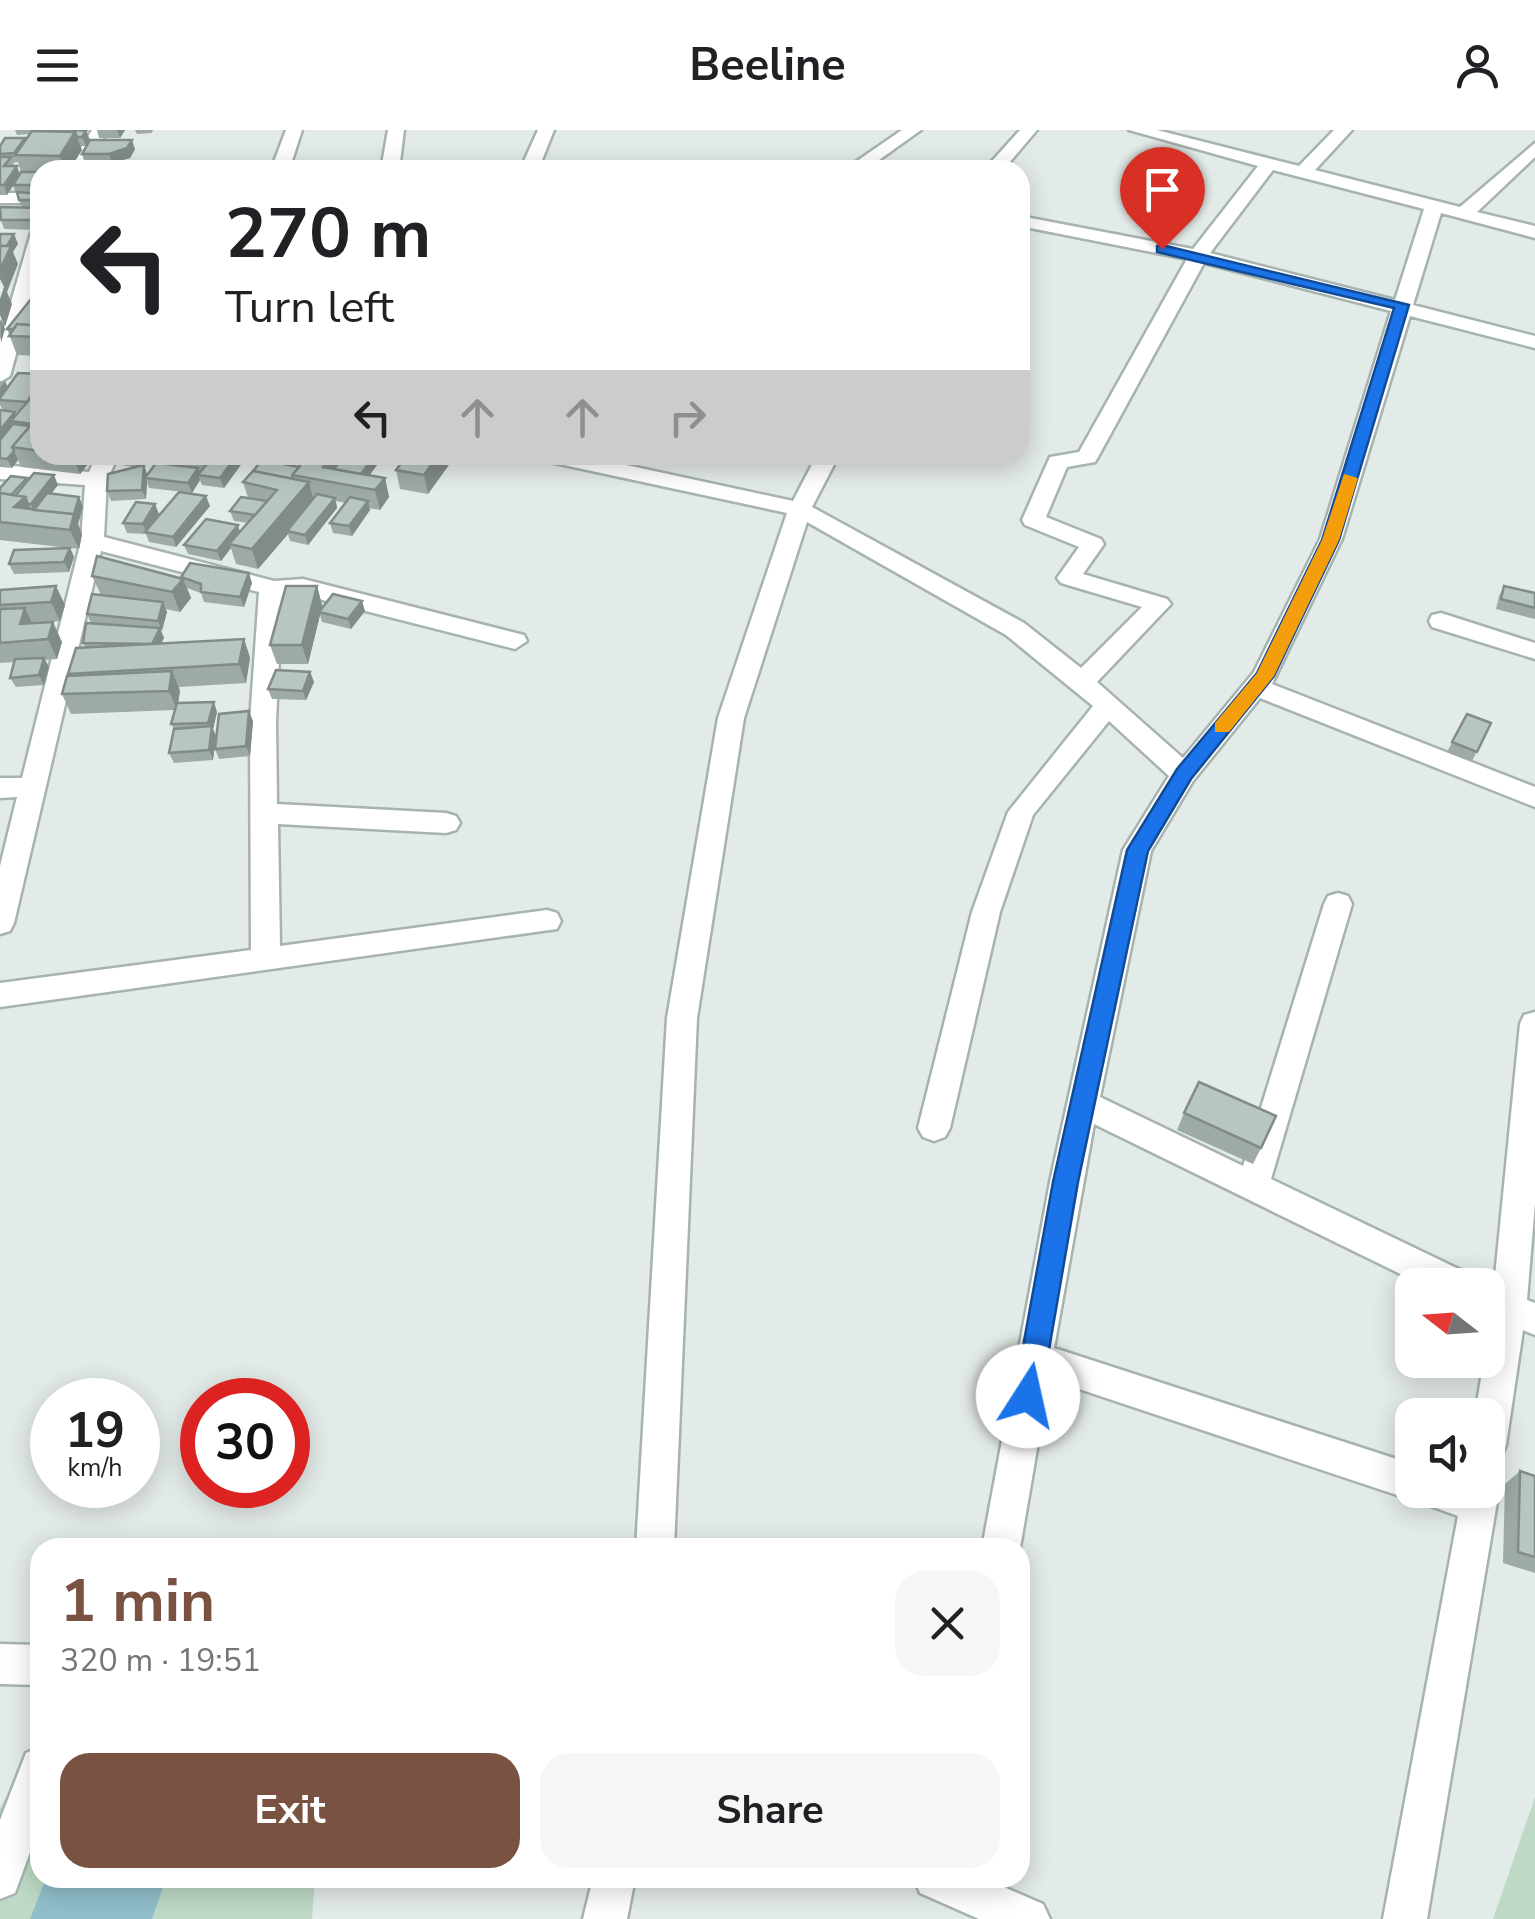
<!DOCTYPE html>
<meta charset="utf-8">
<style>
:root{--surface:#fff;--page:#f6f6f6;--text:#202124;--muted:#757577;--accent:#795242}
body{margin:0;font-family:"Nunito Sans",sans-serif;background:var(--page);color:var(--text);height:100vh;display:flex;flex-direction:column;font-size:38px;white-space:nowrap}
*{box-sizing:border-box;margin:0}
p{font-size:32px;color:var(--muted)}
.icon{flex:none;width:55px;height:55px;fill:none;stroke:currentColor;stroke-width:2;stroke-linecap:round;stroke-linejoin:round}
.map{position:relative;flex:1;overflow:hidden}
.details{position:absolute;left:30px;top:1408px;width:1000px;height:350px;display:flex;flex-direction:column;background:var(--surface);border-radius:30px;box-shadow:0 5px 25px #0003}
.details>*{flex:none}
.banner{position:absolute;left:30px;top:30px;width:1000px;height:305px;border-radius:30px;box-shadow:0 5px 25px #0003;background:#fff;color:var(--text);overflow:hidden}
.needle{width:65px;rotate:287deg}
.controls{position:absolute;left:1395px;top:1138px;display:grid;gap:20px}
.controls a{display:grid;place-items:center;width:110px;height:110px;border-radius:20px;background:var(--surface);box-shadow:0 5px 25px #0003;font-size:50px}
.speed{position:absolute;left:30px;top:1248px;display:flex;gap:20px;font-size:50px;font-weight:700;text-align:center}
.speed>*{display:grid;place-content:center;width:130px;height:130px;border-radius:50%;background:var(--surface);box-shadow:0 5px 25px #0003;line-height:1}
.speed small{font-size:25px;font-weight:400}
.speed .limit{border:15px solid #d22;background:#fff;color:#111}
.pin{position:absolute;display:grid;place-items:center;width:85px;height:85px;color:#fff;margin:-102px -42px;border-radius:50% 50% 50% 0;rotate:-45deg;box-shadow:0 0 10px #0007}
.pin .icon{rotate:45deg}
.me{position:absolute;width:110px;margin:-55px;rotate:10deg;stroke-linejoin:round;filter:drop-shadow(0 0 8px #0008)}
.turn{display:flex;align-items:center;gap:35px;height:210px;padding:0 30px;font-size:45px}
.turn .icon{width:130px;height:130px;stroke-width:2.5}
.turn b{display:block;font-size:70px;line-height:85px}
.lanes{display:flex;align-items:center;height:95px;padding:0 30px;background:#0003;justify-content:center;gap:50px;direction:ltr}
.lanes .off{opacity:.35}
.round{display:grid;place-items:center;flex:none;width:105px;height:105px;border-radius:30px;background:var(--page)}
.head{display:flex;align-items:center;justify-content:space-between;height:170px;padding:0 30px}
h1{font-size:60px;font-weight:700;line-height:75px;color:var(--accent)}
.action{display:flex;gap:20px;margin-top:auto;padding:20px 30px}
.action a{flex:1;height:115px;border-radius:30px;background:var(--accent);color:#fff;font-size:40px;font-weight:700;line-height:115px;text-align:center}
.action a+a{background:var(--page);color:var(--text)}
header{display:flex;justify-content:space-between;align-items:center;height:130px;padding:0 30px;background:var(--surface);font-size:45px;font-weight:700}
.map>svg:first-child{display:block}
</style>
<header><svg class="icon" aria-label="menu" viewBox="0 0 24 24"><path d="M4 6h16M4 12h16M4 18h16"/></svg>Beeline<svg class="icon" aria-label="person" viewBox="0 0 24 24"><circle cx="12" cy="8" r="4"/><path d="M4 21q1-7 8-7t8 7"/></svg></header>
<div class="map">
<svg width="1535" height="1789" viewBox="0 0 1535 1789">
<rect width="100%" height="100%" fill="#e3ebe8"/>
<g fill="#bedac7">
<path d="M40,1656V1748H315L312,1789H0V1678L12,1657Z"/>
<path d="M1535,1667V1789H1493Z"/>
</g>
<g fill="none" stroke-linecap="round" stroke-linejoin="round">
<path fill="#90becb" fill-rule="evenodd" d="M46,1748H166L152,1789H30Z"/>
<defs>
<g id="street">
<path d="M92,0H108L85,40H67Z"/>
<path d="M286,0H302L289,40H271Z"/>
<path d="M388,0H404L399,40H381Z"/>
<path d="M538,0H554L538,40H520Z"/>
<path d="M902,0H921L865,40H844Z"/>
<path d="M1020,0H1037L1003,40H984Z"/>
<path d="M1129,0H1157L1299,36L1334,0H1352L1315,40L1460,77L1535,13V27L1477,82L1535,96V108L1441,83L1413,175L1535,206V218L1410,186L1342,409L1272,554L1535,657V677L1260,568L1193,651L1151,721L1100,967L1243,1036L1324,774L1328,766L1338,763L1348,766L1352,774L1271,1049L1469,1144L1474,1155H1423L1094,994L1054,1218L1412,1334V1360H1488V1344L1494,1347L1499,1360L1427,1789H1383L1458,1386L1422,1373L1420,1367L1412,1370L1049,1249L1020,1418H982L1050,1052L1123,720L1169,646L1109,591L1033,685L1000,782L950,998L945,1007L934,1011L923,1007L918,998L972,782L1008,682L1093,576L1006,505L807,392L744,588L697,888L674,1418H636L667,888L718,588L787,383L550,332L539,325H580L793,371L817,325H839L812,377L1024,493L1081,538L1142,477L1061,453L1057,448L1079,417L1025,395L1022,390L1050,327L1079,322L1187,129L1020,96V86L1193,119L1258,36ZM1273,40L1424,79L1395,170L1210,123ZM1204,133L1391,181L1320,409L1254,542L1183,628L1097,552L1171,474L1167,469L1083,444L1104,414L1101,409L1046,387L1067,337L1095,332L1098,327Z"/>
<rect x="0" y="63" width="40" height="10"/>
<path d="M40,97V137L10,246L0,252V210L31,103Z"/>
<path d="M97,325H119L107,349L104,407L274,451L303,449L524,505L527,511L515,519L303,465H282L276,591L277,674L446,683L456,686L460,693L456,700L446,703L278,694L280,816L547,780L557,783L561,791L557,799L0,877V853L251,820L250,591L259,462L101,421L14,793L10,801L0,804V736L17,667L0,668V648H22L81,411L85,355L0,349V335L89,342Z"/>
<path d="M1441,483L1535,513V529L1432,497L1429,491L1432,485Z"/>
<path d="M1535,882V1073L1527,1170L1535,1173V1205L1523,1200L1506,1315L1501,1327L1488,1333V1285H1475L1484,1230H1488L1491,1187L1488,1186L1486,1155L1494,1157L1520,894L1524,885Z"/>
<path d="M0,1514L40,1515V1555L0,1554Z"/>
<path d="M40,1617V1695L15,1763L0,1769V1690L26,1623Z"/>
<path d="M593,1748H635L627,1789H583Z"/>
<path d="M914,1748H983L1043,1774L1050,1789H979L920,1763Z"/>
</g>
</defs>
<use href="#street" stroke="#a6b3af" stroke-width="5"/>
<use href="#street" fill="#fff" fill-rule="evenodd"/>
</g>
<g fill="#9eaaa6" fill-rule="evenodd">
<path d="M15,0H85L90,10L86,16H80L82,20L69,40H40V92L35,100L4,99L0,87L22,77L13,56L7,65H0V24L26,10L29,4L17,5ZM18,32L21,42L20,44L13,33Z"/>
<path d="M97,0H125L120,8H99Z"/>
<path d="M135,0H153L152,3L137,4Z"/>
<path d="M135,19L130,28L112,33H85L82,24Z"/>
<path d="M40,96V142H36L32,133L38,124L33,111L40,102L38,98Z"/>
<path d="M40,170V226L17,225L7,199Z"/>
<path d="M40,244V269L39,271L40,272V325H95L80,344L21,337L18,330L12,338L0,337V280L17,285L20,281L3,280L0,275V251H5L8,257Z"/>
<path d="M112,325H248L224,358L202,355L200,350L192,363L149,358L147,352L146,369L111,371L107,361L133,337L116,334ZM144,329L195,337L147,345L139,336Z"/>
<path d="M275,325H384L370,345L385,348L389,367L380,380L369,378L370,380L352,406L333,403L330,393L345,373L336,371L337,378L308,415L290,411L288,404L258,439L236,434L231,418L221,431L188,424L184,415L240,402L248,393L234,391L230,381L248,368L243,352L299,337L302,333L277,329Z"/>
<path d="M407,325H456L428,364L400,359L396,340Z"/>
<path d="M27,348L28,350L58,355L51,363L79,367L83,377L78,394L82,404L79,419L70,418L74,427L69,442L14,444L9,434L68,418L0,410V358Z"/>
<path d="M210,376L176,417L149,412L146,404L127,403L123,393L159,384L155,390Z"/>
<path d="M92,446L181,448L252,453L244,477L204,472L201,463L187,458L191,468L180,482L165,479L167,482L161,501L164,508L161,513L244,509L250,528L246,553L179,557L180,561L178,573L217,582L213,599L216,606L253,591L250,626L219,629L215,619L216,606L213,630L174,633L169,623L174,599L171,594L175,580L71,584L62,564L69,546L68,544L85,517L83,513L91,493L87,484L101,465Z"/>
<path d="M317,456L322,475L321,479L365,481L351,499L322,492L320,485L308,534H277L270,515Z"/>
<path d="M1504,456L1535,463V489L1496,479L1499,466Z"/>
<path d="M0,460L65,475L60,491L32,493L62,512L57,529L45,530L49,537L44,555L16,557L10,548L14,532L0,533Z"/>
<path d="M310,542L314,552L306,570L272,569L268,559Z"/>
<path d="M1467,584L1491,593L1472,631L1447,622Z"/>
<path d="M1184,983L1261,1018L1253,1034L1177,1000Z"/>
<path d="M1520,1341L1535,1346V1443L1503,1433L1505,1354Z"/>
</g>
<g fill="#818b87">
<path d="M117,0H125L120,8Z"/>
<path d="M86,1L90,10L86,16L82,7Z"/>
<path d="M75,2L82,20L69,40H65L60,26Z"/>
<path d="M132,10L135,19L130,28L112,33L109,24Z"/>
<path d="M17,36L20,45L7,65L4,55Z"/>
<path d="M40,78V92L35,100L31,90Z"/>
<path d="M14,104L18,114L13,122L18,134L7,162L12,174L5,197L0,185V169L4,157L0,149V140L3,123Z"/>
<path d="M1,189L5,199L1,213L0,192Z"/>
<path d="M5,251L9,261L0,270V258Z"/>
<path d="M40,253V269L32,282L27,272Z"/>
<path d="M15,282L19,292L11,291L14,299L0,315V300Z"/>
<path d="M14,321L18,330L12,338L7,329Z"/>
<path d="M72,325H95L80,344Z"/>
<path d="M136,325H143L144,329L137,338L133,328Z"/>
<path d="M237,325H248L224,358L220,348Z"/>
<path d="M332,325H352L336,346L323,337Z"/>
<path d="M375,325L384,326L360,357L356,349Z"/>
<path d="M438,325H456L428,364L424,345Z"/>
<path d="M144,335L147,344L145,348L147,352L146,369L142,360Z"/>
<path d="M198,338L201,345H198L200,350L192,363L188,353Z"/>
<path d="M54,345L58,355L35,384L31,374Z"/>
<path d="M385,348L389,367L380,380L375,360Z"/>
<path d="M309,352L314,372L287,401L288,404L258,439L252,419Z"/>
<path d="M206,366L210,376L176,417L173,407Z"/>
<path d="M25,367L34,386L14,377Z"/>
<path d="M79,367L83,377L78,394L82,404L79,419L70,400Z"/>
<path d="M335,368L337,378L308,415L305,405Z"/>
<path d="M368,371L370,380L352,406L349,396Z"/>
<path d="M155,374L159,384L147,404L143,394Z"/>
<path d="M238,395L241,405L229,414L231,418L221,431L217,421Z"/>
<path d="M70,418L74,427L69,442L64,432Z"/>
<path d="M249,443L252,453L244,477L240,467Z"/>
<path d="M183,449L191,468L180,482L172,462Z"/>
<path d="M56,456L65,475L60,491L51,472Z"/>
<path d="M317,456L322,475L321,482H319L320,485L308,534L302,515Z"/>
<path d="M362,471L365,481L351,499L348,489Z"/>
<path d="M163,472L167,482L162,501L158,491Z"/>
<path d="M25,478L34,497L20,494Z"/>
<path d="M53,492L62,512L57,529L48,509Z"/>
<path d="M160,498L164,508L156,524L152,514Z"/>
<path d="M244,509L250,528L246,553L239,534Z"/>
<path d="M44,528L49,537L44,555L39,545Z"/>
<path d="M172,541L180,561L177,580L169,561Z"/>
<path d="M310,542L314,552L306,570L303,561Z"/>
<path d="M214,572L217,582L213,599L216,606L213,630L209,620L212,601L208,593Z"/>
<path d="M249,581L253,591L250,626L246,616Z"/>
</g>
<g fill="#b8c6c1" stroke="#818b87" stroke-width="2.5">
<path d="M51,0H76L86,1L82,7H77L75,2H50Z"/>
<path d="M32,1L75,2L60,26L15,25Z"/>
<path d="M5,8H25L14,23L0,24V16Z"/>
<path d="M90,10H132L127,18L109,24H82Z"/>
<path d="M0,27H11L4,36H17L4,55H0Z"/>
<path d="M21,42H40V55H13Z"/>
<path d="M17,62L40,64V70H19Z"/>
<path d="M0,77L40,78L31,90H1Z"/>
<path d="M40,102V111H33Z"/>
<path d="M0,104H14L7,116H0Z"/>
<path d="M0,116H11L0,140Z"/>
<path d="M40,122V133H32Z"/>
<path d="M31,169L40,170V193L38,196L17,194L14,199H7Z"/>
<path d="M17,194L40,196V207L9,206Z"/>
<path d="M18,243L40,244V253L27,272L0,270V268Z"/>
<path d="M29,270L40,272V284L32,294L11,291Z"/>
<path d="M0,280L15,282L0,300Z"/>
<path d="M40,284V321L12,317Z"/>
<path d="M13,294L30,296L12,317L14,321L7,329L0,328V310Z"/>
<path d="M115,325H136L133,328Z"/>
<path d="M175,325H210L206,330Z"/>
<path d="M214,325H237L220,348L198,345Z"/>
<path d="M308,325H332L323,337L385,348L375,360L292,345Z"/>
<path d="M345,325H375L361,344L334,339Z"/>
<path d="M407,325H438L424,345L396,340Z"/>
<path d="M262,330L299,337L292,345L293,349L253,341L249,346Z"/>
<path d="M156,333L198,338L188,353L145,348Z"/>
<path d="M144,335L142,360L107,361L108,344Z"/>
<path d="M253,341L309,352L252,419L229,414L277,360L243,352Z"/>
<path d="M34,343L54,345L31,374H28L25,367L15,366Z"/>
<path d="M11,346L27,348L11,365L0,363V358Z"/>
<path d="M179,362L206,366L173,407L145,402Z"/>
<path d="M0,363L25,367L14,377L74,384L70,400L0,392Z"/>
<path d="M47,363L79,367L74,384L34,380Z"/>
<path d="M317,364L335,368L305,405L287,401Z"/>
<path d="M241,367L267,371L255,385L230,381Z"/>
<path d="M350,367L368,371L349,396L330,393Z"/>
<path d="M136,372L155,374L143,394L123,393Z"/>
<path d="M206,389L238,395L217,421L184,415Z"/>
<path d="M70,418L64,432L9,434L14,420Z"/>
<path d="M97,426L183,449L172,462L92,446Z"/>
<path d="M190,433L249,443L240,467L201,462V454L181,447Z"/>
<path d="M56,456L51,472L0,475V460Z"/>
<path d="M286,456H317L302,515H270Z"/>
<path d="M1504,456L1535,463V478L1501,469Z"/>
<path d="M92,464L163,472L158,491L87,484Z"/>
<path d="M333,464L362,471L348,489L319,482Z"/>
<path d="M25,478L20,494L53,492L48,509L0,513V479Z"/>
<path d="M86,493L160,498L152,514L83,513Z"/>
<path d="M244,509L239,534L68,544L76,518Z"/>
<path d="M44,528L39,545L10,548L15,529Z"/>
<path d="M276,540L310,542L303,561L268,559Z"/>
<path d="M172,541L169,561L62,564L67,546Z"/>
<path d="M214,572L208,593L171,594L177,573Z"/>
<path d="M249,581L246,616L215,619L219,584Z"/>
<path d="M1467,584L1491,593L1477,622L1452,612Z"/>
<path d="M212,596L209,620L169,623L174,599Z"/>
<path d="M1199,952L1276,986L1261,1018L1184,983Z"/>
<path d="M1520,1341L1535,1346V1427L1518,1422Z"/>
</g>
<path fill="#1a73e8" stroke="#114b97" stroke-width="2.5" d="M1162,115L1409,175L1339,410L1274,546L1191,649L1148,721L1078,1052L1041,1266L1037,1275L1028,1279L1018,1275L1014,1266L1053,1052L1127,720L1177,639L1257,543L1322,410L1394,178L1157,122V116Z"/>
<path fill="#f59e0b" d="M1344,344L1358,348L1339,410L1274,546L1229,602H1215V593L1257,543L1322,410Z"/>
</svg>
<div class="controls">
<a><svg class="needle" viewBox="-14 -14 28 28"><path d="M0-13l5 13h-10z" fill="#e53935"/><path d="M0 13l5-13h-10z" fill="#757577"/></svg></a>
<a><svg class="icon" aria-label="sound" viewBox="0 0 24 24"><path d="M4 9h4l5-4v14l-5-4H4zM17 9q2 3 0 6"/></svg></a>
</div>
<div class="speed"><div>19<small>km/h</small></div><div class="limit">30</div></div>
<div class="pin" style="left:1162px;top:119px;background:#d93025"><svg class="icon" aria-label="arrive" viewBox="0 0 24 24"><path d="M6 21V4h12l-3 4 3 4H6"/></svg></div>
<svg class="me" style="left:1028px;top:1266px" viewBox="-20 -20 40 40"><circle r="19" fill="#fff"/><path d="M0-13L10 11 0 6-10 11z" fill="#1a73e8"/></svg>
<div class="banner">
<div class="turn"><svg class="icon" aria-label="left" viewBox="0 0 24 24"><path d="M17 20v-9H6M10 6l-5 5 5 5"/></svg><div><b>270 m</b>Turn left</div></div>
<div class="lanes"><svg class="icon" aria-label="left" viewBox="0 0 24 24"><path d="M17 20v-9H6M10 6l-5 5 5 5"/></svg><svg class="icon off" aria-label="ahead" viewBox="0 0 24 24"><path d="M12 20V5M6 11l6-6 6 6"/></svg><svg class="icon off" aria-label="ahead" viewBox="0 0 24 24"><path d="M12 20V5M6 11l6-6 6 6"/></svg><svg class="icon off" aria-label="right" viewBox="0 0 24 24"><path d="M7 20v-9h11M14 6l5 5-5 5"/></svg></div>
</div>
<section class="details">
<div class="head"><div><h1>1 min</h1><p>320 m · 19:51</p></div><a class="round"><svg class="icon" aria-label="close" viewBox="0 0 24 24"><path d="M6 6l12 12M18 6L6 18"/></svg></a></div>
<div class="action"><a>Exit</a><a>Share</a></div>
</section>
</div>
